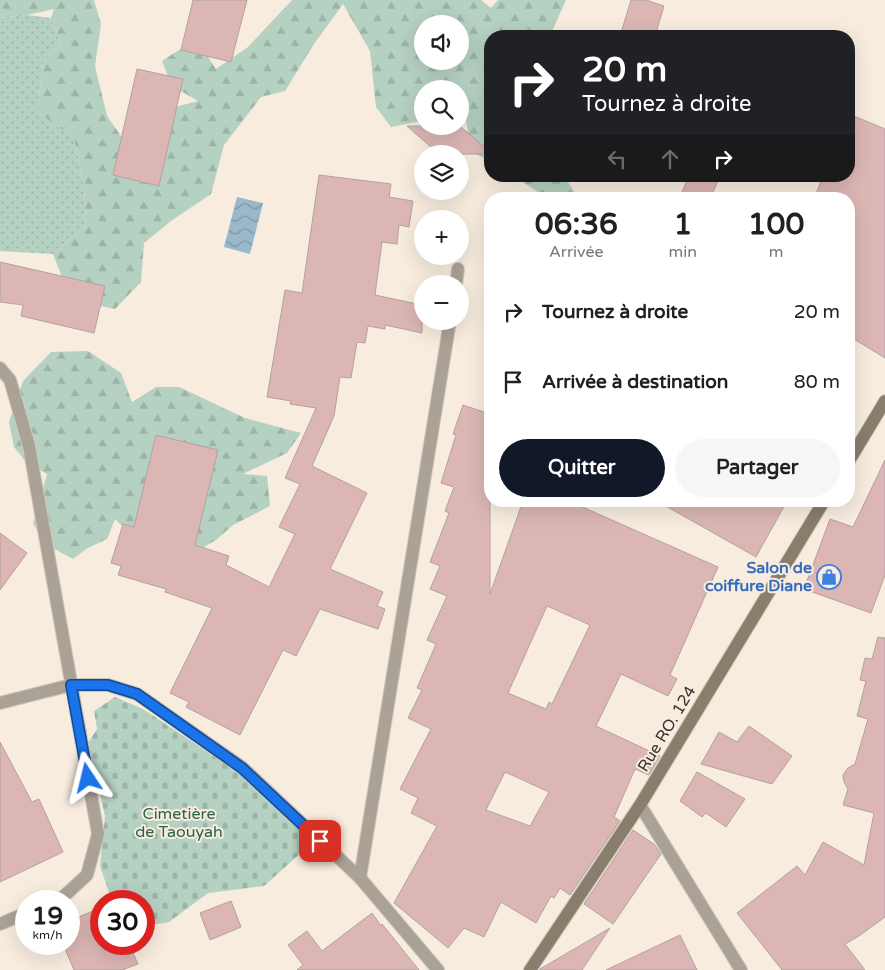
<!DOCTYPE html>
<html lang="fr">
<meta charset="utf-8">
<style>
:root{--surface:#fff;--page:#f6f6f6;--text:#202124;--muted:#757577;--accent:#111827}
body{margin:0;font-family:"Varela Round",sans-serif;background:var(--page);color:var(--text);height:100vh;display:flex;flex-direction:column;font-size:19px;white-space:nowrap}
*{box-sizing:border-box;margin:0}
p{font-size:16px;color:var(--muted)}
.icon{flex:none;width:28px;height:28px;fill:none;stroke:currentColor;stroke-width:2;stroke-linecap:round;stroke-linejoin:round}
.map{position:relative;flex:1;overflow:hidden}
.panel{position:absolute;left:484px;top:192px;width:371px;height:315px;display:flex;flex-direction:column;background:var(--surface);border-radius:20px;box-shadow:0 5px 20px #0002}
.panel>*{flex:none}
.banner{position:absolute;left:484px;top:30px;width:371px;height:152px;border-radius:20px;box-shadow:0 5px 20px #0002;background:#202124;color:#fff;overflow:hidden}
.buttons{position:absolute;left:414px;top:15px;display:grid;gap:10px}
.buttons a{display:grid;place-items:center;width:55px;height:55px;border-radius:50%;background:var(--surface);box-shadow:0 5px 20px #0002;font-size:25px}
.speed{position:absolute;left:15px;top:890px;display:flex;gap:10px;font-size:25px;font-weight:700;text-align:center}
.speed>*{display:grid;place-content:center;width:65px;height:65px;border-radius:50%;background:var(--surface);box-shadow:0 5px 20px #0002;line-height:1}
.speed small{font-size:12px;font-weight:400}
.speed .limit{border:8px solid #d22;background:#fff;color:#111}
.pin{position:absolute;display:grid;place-items:center;width:42px;height:42px;color:#fff;margin:-21px;border-radius:10px;box-shadow:0 2px 8px #0006}
.me{position:absolute;width:55px;margin:-28px;rotate:350deg;stroke-linejoin:round;filter:drop-shadow(0 0 4px #0008)}
.turn{display:flex;align-items:center;gap:18px;height:105px;padding:0 15px;font-size:22px}
.turn .icon{width:65px;height:65px;stroke-width:2.5}
.turn b{display:block;font-size:35px;line-height:42px}
.lanes{display:flex;align-items:center;height:48px;padding:0 15px;background:#0003;justify-content:center;gap:25px;direction:ltr}
.lanes .off{opacity:.35}
.eta{display:flex;justify-content:space-evenly;align-items:center;height:85px;text-align:center}
.eta b{font-size:30px;font-weight:700;line-height:35px}
.primary-button{display:flex;gap:10px;margin-top:auto;padding:10px 15px}
.primary-button a{flex:1;height:58px;border-radius:30px;background:var(--accent);color:#fff;font-size:20px;font-weight:700;line-height:58px;text-align:center}
.primary-button a+a{background:var(--page);color:var(--text)}
ul{padding:0;list-style:none}
li{display:flex;align-items:center;gap:15px;height:70px;padding:0 15px}
li div{flex:1}
li b{display:block;font-size:19px}
li em{font-style:normal}
.map>svg:first-child{display:block}
</style>
<div class="map">
<svg width="885" height="970" viewBox="0 0 885 970">
<defs>
<pattern id="grass-dots" width="8" height="8" patternUnits="userSpaceOnUse" patternTransform="scale(1.25)"><rect width="8" height="8" fill="#b5d1c2"/><path d="M2 2h.1M6 6h.1" fill="none" stroke="#9cb4a7" stroke-width="1.8" stroke-linecap="round"/></pattern>
<pattern id="forest-firs" width="22" height="20" patternUnits="userSpaceOnUse" patternTransform="scale(1.25)"><rect width="22" height="20" fill="#b5d1c2"/><path d="M5 1l3.5 6h-7zM16 11l3.5 6h-7z" fill="#9cb4a7"/></pattern>
<pattern id="cemetery-stones" width="16" height="16" patternUnits="userSpaceOnUse" patternTransform="scale(1.25)"><rect width="16" height="16" fill="#b5d1c2"/><path d="M2 7V4a2 2 0 0 1 4 0v3zM10 15v-3a2 2 0 0 1 4 0v3z" fill="#9cb4a7"/></pattern>
<pattern id="water-waves" width="16" height="10" patternUnits="userSpaceOnUse" patternTransform="scale(1.25)"><rect width="16" height="10" fill="#99b8ca"/><path d="M0 5q4-4 8 0t8 0" fill="none" stroke="#7e96a4"/></pattern>
</defs>
<rect width="100%" height="100%" fill="#f7ecde"/>
<path fill="url(#grass-dots)" d="M27,15L51,18L61,43L43,63L37,112L74,138L84,186L86,226L53,254L0,251V18Z"/>
<g fill="url(#forest-firs)" fill-rule="evenodd">
<path d="M0,0H94L101,24L95,66L107,116L130,149L156,112L198,101L172,86L162,61L196,39L216,69L248,47L292,0H481L491,8L498,0H566L550,36H490V162L471,151L466,120L460,119V89H422V121L391,127L376,107L370,51L343,4L314,44L285,91L261,97L224,145L211,194L171,221L144,243L141,282L115,309L75,301L68,292L53,254L86,226L84,186L74,138L37,112L43,63L61,43L51,18L54,9L27,15L0,18ZM422,24H460V61H422Z"/>
<path d="M514,176H564L576,194L561,199H548Z"/>
<path d="M88,351L121,373L132,402L156,387H179L245,418L301,433L287,453L243,474L267,476L270,506L233,525L216,540L197,551L133,537L115,519L107,539L86,549L73,559L44,543L33,523L47,474L26,462L14,447L9,422L23,381L51,352Z"/>
</g>
<path fill="url(#cemetery-stones)" d="M115,697L143,709L241,774L313,842L264,886L208,893L169,922L144,926V901H112L100,866L105,816L88,743L97,729L94,711Z"/>
<path fill="url(#water-waves)" d="M237,197L263,203L250,254L224,247Z"/>
<g fill="#dbb6b4" stroke="#b4a1a0" fill-rule="evenodd">
<path d="M193,0H247L231,62L181,50Z"/>
<path d="M631,0H646L664,6L655,36H620Z"/>
<path d="M137,69L183,79L159,186L113,175Z"/>
<path d="M849,114L885,129V358L849,336V199H814L823,176H849Z"/>
<path d="M407,126H460L490,152V154H439Z"/>
<path d="M319,175L391,184L389,197L413,201L409,227L399,225L397,244L382,242L375,295L422,305V333L385,325V329L368,326L365,343L357,342L351,378L340,377L334,416L312,466L367,493L330,569L383,592L377,606L385,609L378,629L320,609L296,656L283,650L240,735L186,707L189,702L170,693L212,608L165,592L166,589L118,575L121,566L111,563L123,524L134,527L156,435L218,450L195,545L229,556L226,565L269,587L295,534L279,527L300,484L285,478L316,408L290,404L291,401L267,397L285,290L302,293Z"/>
<path d="M689,176H720L710,199H679Z"/>
<path d="M0,262L105,286L94,333L21,316L23,305L0,302Z"/>
<path d="M463,405L490,414V594L523,501H569L718,567L670,675L677,679L668,696L621,674L596,726L660,756L649,775L635,769L614,817L620,821L570,895L560,888L554,898L551,896L536,923L501,902L484,937L464,928L448,948L394,903L437,826L411,813L418,798L400,789L431,729L408,718L422,690L417,688L436,644L427,640L447,596L430,589L440,566L430,562L449,513L445,511L454,487L441,483L456,435L453,434ZM547,606L590,625L552,704L549,702L546,709L508,693ZM505,772L549,792L530,826L486,810Z"/>
<path d="M885,460V575L871,613L804,589L830,519L853,527Z"/>
<path d="M657,501H787L756,557Z"/>
<path d="M0,533L27,553L0,590Z"/>
<path d="M878,637L885,638V917L859,936L845,944L865,970H782L737,913L797,866L805,875L823,842L864,865L874,813L843,805L848,789L844,782L843,775L848,768L855,764L868,719L857,716L866,681L860,680L865,658L872,659Z"/>
<path d="M749,726L792,756L772,784L701,764L719,732L737,742Z"/>
<path d="M0,742L32,802L39,799L63,852L0,882Z"/>
<path d="M697,772L745,799L726,827L706,813L702,817L680,801Z"/>
<path d="M633,830L654,844L661,854L613,924L584,904Z"/>
<path d="M231,901L241,927L210,940L200,913Z"/>
<path d="M93,911L101,929V944H129L138,964L122,970H74L63,944H69V921Z"/>
<path d="M372,913L381,926L382,924L419,970H297L303,965L288,945L307,931L322,951Z"/>
<path d="M610,928L582,970H540V969Z"/>
<path d="M680,935L697,970H606Z"/>
</g>
<g fill="none" stroke-linecap="round" stroke-linejoin="round">
<defs>
<g id="street">
<path d="M456,284L458,269"/>
<path d="M0,368L10,380L29,446L98,834L87,875L63,897L53,901"/>
<path d="M0,703L71,685H108L137,694L243,768L360,878L438,970"/>
<path d="M640,805L741,970"/>
<path d="M360,878L450,321"/>
<path d="M0,924L26,913"/>
</g>
<g id="secondary">
<path d="M849,461L885,401"/>
<path d="M530,970L640,805L824,501"/>
</g>
</defs>
<use href="#street" stroke="#d1c7bb" stroke-width="14"/>
<use href="#secondary" stroke="#d1c7bb" stroke-width="14"/>
<use href="#street" stroke="#aaa296" stroke-width="12"/>
<use href="#secondary" stroke="#897d6c" stroke-width="12"/>
</g>
<g fill="none" stroke-linecap="round" stroke-linejoin="round">
<defs>
<path id="route" d="M88,778L71,685H108L137,694L242,768L320,841"/>
</defs>
<use href="#route" stroke="#114b97" stroke-width="12"/>
<use href="#route" stroke="#1a73e8" stroke-width="9"/>
</g>
<defs>
<symbol id="shop-ring" viewBox="-11 -11 22 22"><circle r="9.5" fill="#f7ecde" stroke="#3f7fe0" stroke-width="1.5"/><path d="M-5-2.5h2.3a2.7 3.5 0 0 1 5.4 0H5L5.5 6h-11ZM-1.5-2.5h3a1.5 2.3 0 0 0-3 0Z" fill="#3f7fe0"/></symbol>
</defs>
<g fill-rule="evenodd">
<use href="#shop-ring" x="815" y="563" width="28" height="28"/>
</g>
<g text-anchor="middle" dominant-baseline="central" stroke-width="4" stroke-linejoin="round" paint-order="stroke">
<g font-size="16" font-weight="bold" fill="#366cbe" stroke="#f7ecde" text-anchor="end">
<text x="812" y="568">Salon de<tspan x="812" dy="18">coiffure Diane</tspan></text>
</g>
<g font-size="16" fill="#37332e" stroke="#f7ecde">
<text transform="translate(667 729) rotate(-59)">Rue RO. 124</text>
</g>
<g font-size="16" fill="#2a6249" stroke="#f7ecde">
<text x="179" y="814">Cimetière<tspan x="179" dy="18">de Taouyah</tspan></text>
</g>
</g>
</svg>
<div class="buttons">
<a><svg class="icon" aria-label="sound" viewBox="0 0 24 24"><path d="M4 9h4l5-4v14l-5-4H4zM17 9q2 3 0 6"/></svg></a>
<a><svg class="icon" aria-label="search" viewBox="0 0 24 24"><circle cx="10" cy="10" r="6"/><path d="M15 15l6 6"/></svg></a>
<a><svg class="icon" aria-label="layers" viewBox="0 0 24 24"><path d="M12 4l9 5-9 5-9-5zM3 14l9 5 9-5"/></svg></a>
<a>+</a>
<a>−</a>
</div>
<div class="speed"><div>19<small>km/h</small></div><div class="limit">30</div></div>
<div class="pin" style="left:320px;top:841px;background:#d93025"><svg class="icon" aria-label="arrive" viewBox="0 0 24 24"><path d="M6 21V4h12l-3 4 3 4H6"/></svg></div>
<svg class="me" style="left:88px;top:778px" viewBox="-20 -20 40 40"><path d="M0-17L14 15 0 8-14 15z" fill="#1a73e8" stroke="#fff" stroke-width="4"/></svg>
<div class="banner">
<div class="turn"><svg class="icon" aria-label="right" viewBox="0 0 24 24"><path d="M7 20v-9h11M14 6l5 5-5 5"/></svg><div><b>20 m</b>Tournez à droite</div></div>
<div class="lanes"><svg class="icon off" aria-label="left" viewBox="0 0 24 24"><path d="M17 20v-9H6M10 6l-5 5 5 5"/></svg><svg class="icon off" aria-label="ahead" viewBox="0 0 24 24"><path d="M12 20V5M6 11l6-6 6 6"/></svg><svg class="icon" aria-label="right" viewBox="0 0 24 24"><path d="M7 20v-9h11M14 6l5 5-5 5"/></svg></div>
</div>
<section class="panel">
<div class="eta">
<div><b>06:36</b><p>Arrivée</p></div>
<div><b>1</b><p>min</p></div>
<div><b>100</b><p>m</p></div>
</div>
<ul>
<li><svg class="icon" aria-label="right" viewBox="0 0 24 24"><path d="M7 20v-9h11M14 6l5 5-5 5"/></svg><div><b>Tournez à droite</b></div><em>20 m</em></li>
<li><svg class="icon" aria-label="arrive" viewBox="0 0 24 24"><path d="M6 21V4h12l-3 4 3 4H6"/></svg><div><b>Arrivée à destination</b></div><em>80 m</em></li>
</ul>
<div class="primary-button"><a>Quitter</a><a>Partager</a></div>
</section>
</div>
